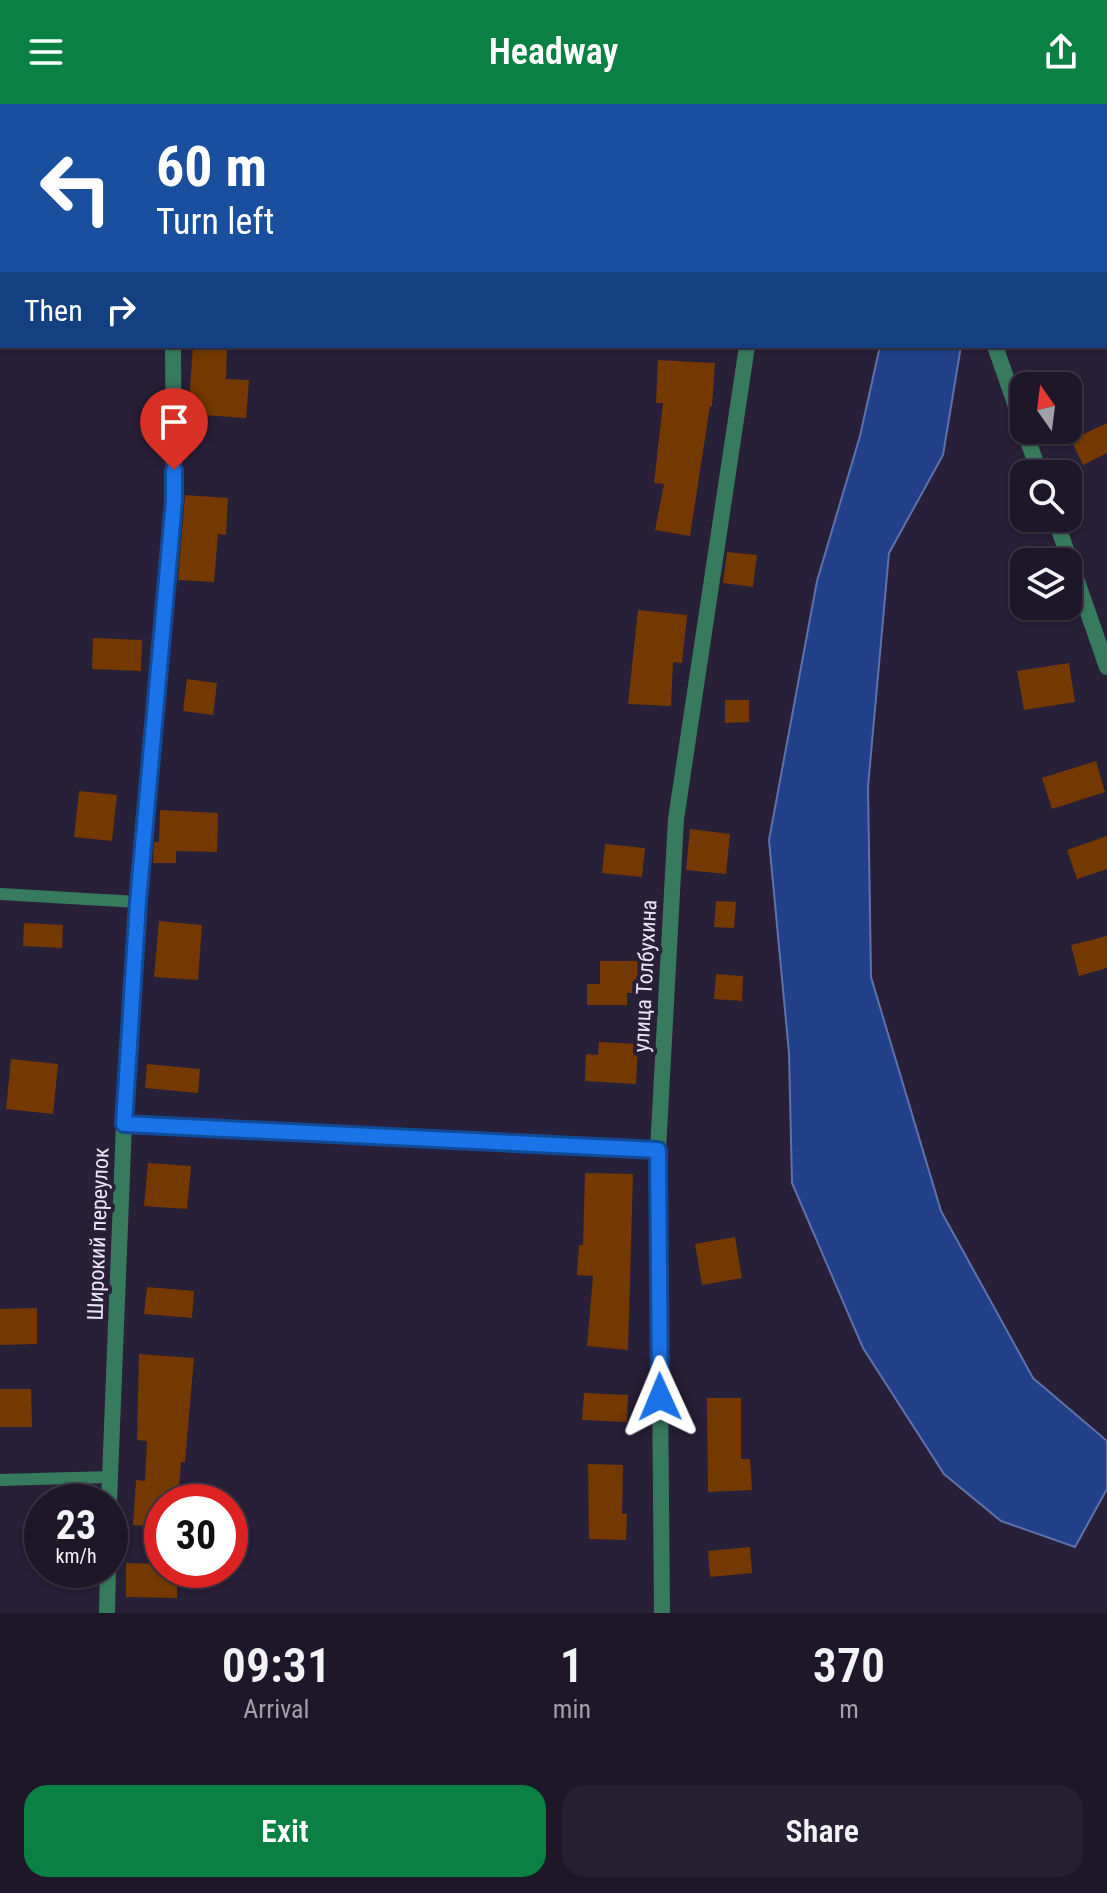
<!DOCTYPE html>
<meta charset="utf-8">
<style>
:root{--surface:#1e172a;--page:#262032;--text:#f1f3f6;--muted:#a19fa8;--line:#3c3647;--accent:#0b8043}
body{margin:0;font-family:"Roboto Condensed",sans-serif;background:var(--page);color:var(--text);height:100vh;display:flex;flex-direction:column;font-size:30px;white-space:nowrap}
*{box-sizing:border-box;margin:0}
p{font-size:26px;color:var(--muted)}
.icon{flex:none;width:44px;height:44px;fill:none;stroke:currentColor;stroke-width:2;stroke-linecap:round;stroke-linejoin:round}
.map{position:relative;height:1509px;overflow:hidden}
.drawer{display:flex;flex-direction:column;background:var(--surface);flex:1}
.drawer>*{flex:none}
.guide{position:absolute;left:0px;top:0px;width:1108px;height:244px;box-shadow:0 2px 6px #0004,0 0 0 2px var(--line);background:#1a4fa0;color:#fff;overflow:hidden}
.needle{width:52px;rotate:346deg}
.fabs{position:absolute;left:1010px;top:268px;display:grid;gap:16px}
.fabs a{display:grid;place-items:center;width:72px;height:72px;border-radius:16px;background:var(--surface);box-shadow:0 2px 6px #0004,0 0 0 2px var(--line);font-size:40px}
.speed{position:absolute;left:24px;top:1380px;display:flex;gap:16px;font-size:40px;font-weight:700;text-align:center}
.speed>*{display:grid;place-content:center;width:104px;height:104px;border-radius:50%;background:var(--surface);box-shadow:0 2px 6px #0004,0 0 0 2px var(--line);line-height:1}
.speed small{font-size:20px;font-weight:400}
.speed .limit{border:12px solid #d22;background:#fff;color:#111}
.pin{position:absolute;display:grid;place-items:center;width:68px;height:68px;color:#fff;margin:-82px -34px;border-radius:50% 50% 50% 0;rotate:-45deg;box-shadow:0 0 8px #0007}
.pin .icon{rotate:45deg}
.me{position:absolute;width:88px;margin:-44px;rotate:359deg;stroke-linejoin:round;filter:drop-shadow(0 0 6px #0008)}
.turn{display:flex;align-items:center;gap:28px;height:168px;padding:0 24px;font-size:36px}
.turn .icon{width:104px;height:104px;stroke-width:2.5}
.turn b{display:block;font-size:56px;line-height:68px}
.then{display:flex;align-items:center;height:76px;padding:0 24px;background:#0003;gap:16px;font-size:30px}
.eta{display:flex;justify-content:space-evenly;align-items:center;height:136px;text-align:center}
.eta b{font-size:48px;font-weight:600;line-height:56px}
.button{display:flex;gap:16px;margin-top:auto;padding:16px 24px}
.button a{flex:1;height:92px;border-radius:24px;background:var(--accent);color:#fff;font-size:32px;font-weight:600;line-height:92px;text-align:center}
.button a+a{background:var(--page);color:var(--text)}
header{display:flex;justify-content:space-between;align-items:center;height:104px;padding:0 24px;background:var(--accent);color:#fff;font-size:36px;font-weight:600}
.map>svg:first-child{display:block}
</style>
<header><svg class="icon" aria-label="menu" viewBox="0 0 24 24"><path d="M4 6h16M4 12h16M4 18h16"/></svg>Headway<svg class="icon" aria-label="share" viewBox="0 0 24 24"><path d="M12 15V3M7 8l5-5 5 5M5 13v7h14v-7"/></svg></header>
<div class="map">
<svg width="1107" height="1509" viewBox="0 0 1107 1509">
<rect width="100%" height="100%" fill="#281f38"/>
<path fill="#224089" stroke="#5e72aa" stroke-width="2" d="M880,242H961L943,351L889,449L868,683L871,873L941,1107L1033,1274L1107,1337V1385L1075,1443L1001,1417L944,1370L863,1244L792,1079L789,949L769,736L817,477L860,332Z"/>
<g fill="#733900">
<path d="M193,242H227L226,275L249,276L246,314L188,310Z"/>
<path d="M658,256L715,259L712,302H710L690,432L655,426L664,380L654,379L663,299H656Z"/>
<path d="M1107,319V349L1083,361L1071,336Z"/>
<path d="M185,391L228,394L226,431L218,430L214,478L178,476Z"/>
<path d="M727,448L757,451L753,483L723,479Z"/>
<path d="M638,506L687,511L682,559L673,558L671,602L628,600Z"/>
<path d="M93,534L142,536L141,567L92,565Z"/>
<path d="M1069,559L1075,598L1024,606L1017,567Z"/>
<path d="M187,575L217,579L213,611L183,607Z"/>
<path d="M725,596H749V618L725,619Z"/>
<path d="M1096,657L1105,688L1052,705L1042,674Z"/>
<path d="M79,687L117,691L112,737L74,733Z"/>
<path d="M160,706L218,709L217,748L176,747V759H153L154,738H159Z"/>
<path d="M690,725L730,730L726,770L686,766Z"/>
<path d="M1107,732V765L1077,775L1067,746Z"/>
<path d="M605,740L645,744L642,773L602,769Z"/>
<path d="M716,797L736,798L734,824L714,823Z"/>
<path d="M159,817L202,821L198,876L154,873Z"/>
<path d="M24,819L63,821L62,844L23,842Z"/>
<path d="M1107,832V864L1079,872L1071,841Z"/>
<path d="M600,857H642V889H627V901H587V880H600Z"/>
<path d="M716,870L743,872L742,897L714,895Z"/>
<path d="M599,938L638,940L636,980L585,977L586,950L598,951Z"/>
<path d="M11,955L58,960L53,1010L6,1005Z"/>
<path d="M147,960L200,965L198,989L145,984Z"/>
<path d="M148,1059L191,1062L187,1105L144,1102Z"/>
<path d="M585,1069L633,1070L628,1246L587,1242L593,1172L577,1171L579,1141H583Z"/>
<path d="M735,1133L742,1174L702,1181L695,1140Z"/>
<path d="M147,1183L194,1187L192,1214L144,1210Z"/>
<path d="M37,1204V1240L0,1241V1205Z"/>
<path d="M139,1250L194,1254L185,1358H181L178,1398H162V1423L133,1421L136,1376L145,1377L147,1337L137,1336Z"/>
<path d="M0,1285H31L32,1323H0Z"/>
<path d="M584,1289L628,1291L627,1318L582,1316Z"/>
<path d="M707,1294H741V1355H750L752,1386L708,1388Z"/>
<path d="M588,1360L623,1361L622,1410H627L626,1436L589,1435Z"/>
<path d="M750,1443L752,1469L710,1473L708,1447Z"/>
<path d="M126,1459L162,1460V1466H177V1494L126,1493Z"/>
</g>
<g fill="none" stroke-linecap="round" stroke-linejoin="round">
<g stroke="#377a5d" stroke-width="12">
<path d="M0,790L138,798"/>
<path d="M124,1020L658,1046"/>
<path d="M0,1376L110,1373"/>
</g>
<g stroke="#377a5d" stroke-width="16">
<path d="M168,0V2"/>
<path d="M911,0V2"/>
<path d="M0,135H2"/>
<path d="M995,242L1024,325"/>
<path d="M1024,326L1040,370"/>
<path d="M1055,414L1107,563"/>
<path d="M109,1398L124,1020L138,798L174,397L173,242"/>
<path d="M107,1509L108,1466"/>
<path d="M662,1509L658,1046L676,715L747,242"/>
</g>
</g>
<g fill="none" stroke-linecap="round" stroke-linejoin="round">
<defs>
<path id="route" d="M174,366V397L138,798L124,1020L658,1046L660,1293"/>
</defs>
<use href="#route" stroke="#114b97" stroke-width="20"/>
<use href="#route" stroke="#1a73e8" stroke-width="14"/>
</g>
<g text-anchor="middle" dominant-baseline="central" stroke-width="8" stroke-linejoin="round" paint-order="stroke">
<g font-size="22" fill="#eae5f6" stroke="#281f38">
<text transform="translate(645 872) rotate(-87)">улица Толбухина</text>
<text transform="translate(98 1130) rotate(-88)">Широкий переулок</text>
</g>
</g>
</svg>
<div class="fabs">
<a><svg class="needle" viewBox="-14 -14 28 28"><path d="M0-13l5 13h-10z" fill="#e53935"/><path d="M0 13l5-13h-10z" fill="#a19fa8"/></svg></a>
<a><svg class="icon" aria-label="search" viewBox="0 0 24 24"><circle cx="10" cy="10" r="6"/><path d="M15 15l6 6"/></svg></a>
<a><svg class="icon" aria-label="layers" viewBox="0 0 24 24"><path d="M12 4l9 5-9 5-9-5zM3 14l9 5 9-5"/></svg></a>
</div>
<div class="speed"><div>23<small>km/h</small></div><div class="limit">30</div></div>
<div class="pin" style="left:174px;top:366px;background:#d93025"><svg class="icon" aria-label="arrive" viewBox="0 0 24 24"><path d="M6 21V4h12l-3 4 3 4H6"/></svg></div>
<svg class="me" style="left:660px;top:1293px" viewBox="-20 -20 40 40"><path d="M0-17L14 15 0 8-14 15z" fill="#1a73e8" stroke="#fff" stroke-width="4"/></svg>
<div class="guide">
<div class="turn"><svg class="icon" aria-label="left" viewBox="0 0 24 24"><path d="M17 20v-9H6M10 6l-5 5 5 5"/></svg><div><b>60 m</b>Turn left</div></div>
<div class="then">Then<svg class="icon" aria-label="right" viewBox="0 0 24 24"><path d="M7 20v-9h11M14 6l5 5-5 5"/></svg></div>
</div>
</div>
<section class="drawer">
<div class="eta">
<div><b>09:31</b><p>Arrival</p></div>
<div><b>1</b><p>min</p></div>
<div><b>370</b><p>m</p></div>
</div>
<div class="button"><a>Exit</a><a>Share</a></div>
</section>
